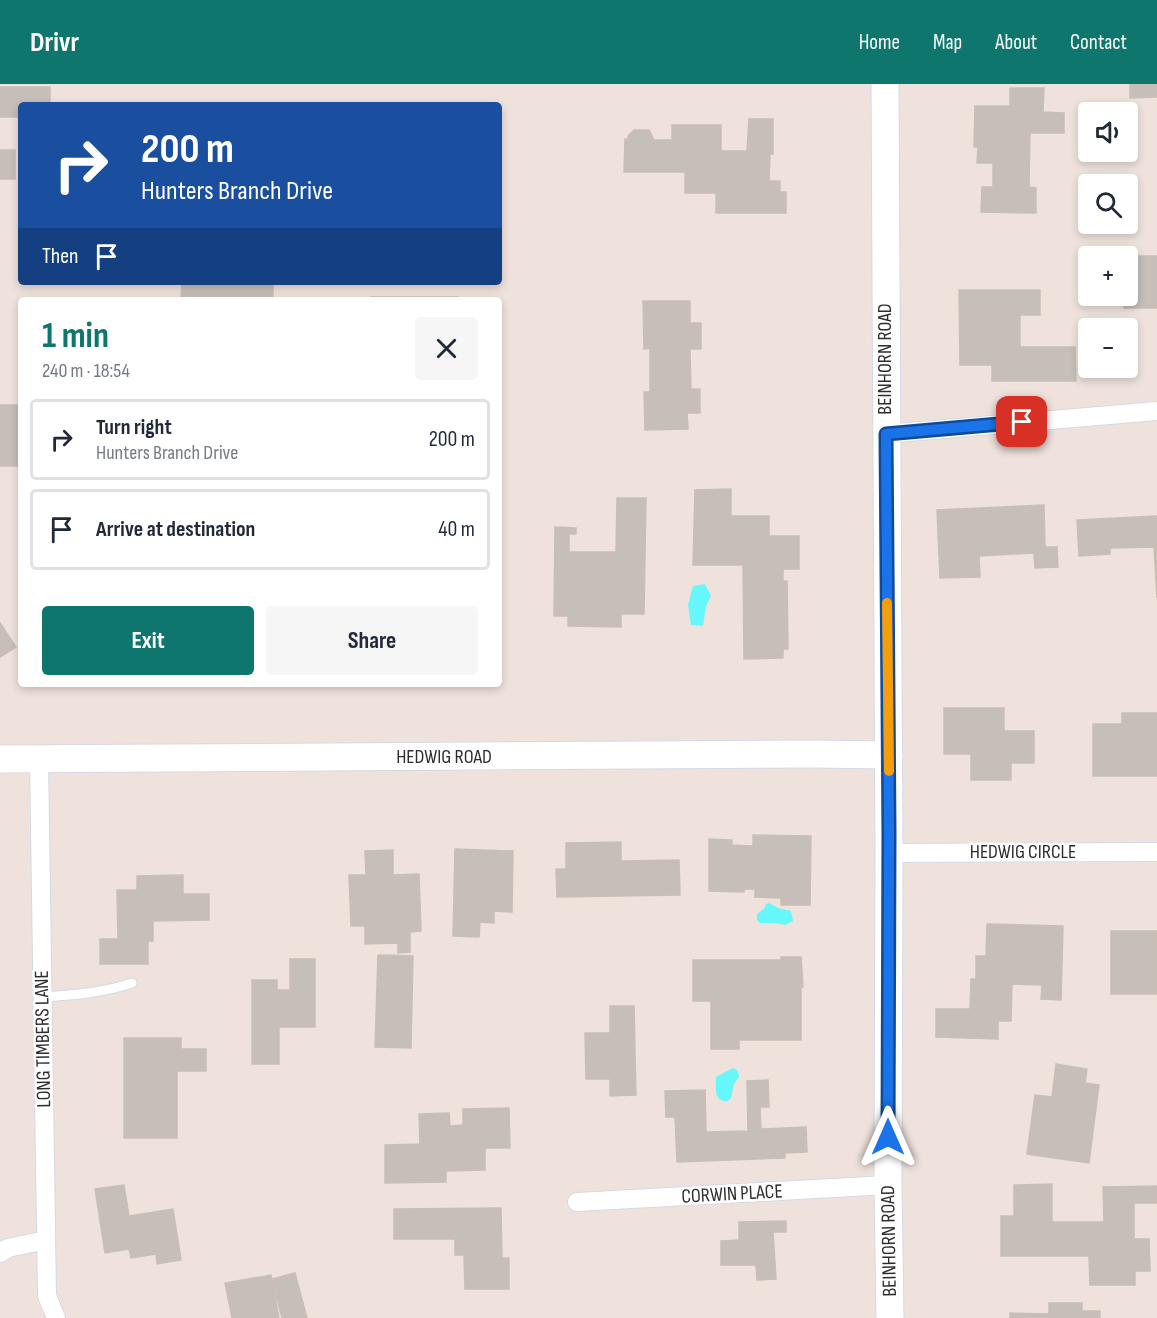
<!DOCTYPE html>
<meta charset="utf-8">
<style>
:root{--surface:#fff;--page:#f6f6f7;--text:#1f2937;--muted:#747a83;--line:#e0e1e3;--accent:#0f766e}
body{margin:0;font-family:"Sofia Sans Condensed",sans-serif;background:var(--page);color:var(--text);height:100vh;display:flex;flex-direction:column;font-size:22px;white-space:nowrap}
*{box-sizing:border-box;margin:0}
p{font-size:20px;color:var(--muted)}
.icon{flex:none;width:33px;height:33px;fill:none;stroke:currentColor;stroke-width:2;stroke-linecap:round;stroke-linejoin:round}
.map{position:relative;flex:1;overflow:hidden}
.panel{position:absolute;left:18px;top:213px;width:484px;height:390px;display:flex;flex-direction:column;background:var(--surface);border-radius:6px;box-shadow:0 3px 9px #0003}
.panel>*{flex:none}
.hud{position:absolute;left:18px;top:18px;width:484px;height:183px;border-radius:6px;box-shadow:0 3px 9px #0003;background:#1a4fa0;color:#fff;overflow:hidden}
.buttons{position:absolute;left:1078px;top:18px;display:grid;gap:12px}
.buttons a{display:grid;place-items:center;width:60px;height:60px;border-radius:6px;background:var(--surface);box-shadow:0 3px 9px #0003;font-size:30px}
.pin{position:absolute;display:grid;place-items:center;width:51px;height:51px;color:#fff;margin:-26px;border-radius:12px;box-shadow:0 3px 9px #0006}
.me{position:absolute;width:66px;margin:-33px;rotate:0deg;stroke-linejoin:round;filter:drop-shadow(0 0 4px #0008)}
.turn{display:flex;align-items:center;gap:21px;height:126px;padding:0 24px;font-size:27px}
.turn .icon{width:78px;height:78px;stroke-width:2.5}
.turn b{display:block;font-size:42px;line-height:51px}
.then{display:flex;align-items:center;height:57px;padding:0 24px;background:#0003;gap:12px;font-size:22px}
.round{display:grid;place-items:center;flex:none;width:63px;height:63px;border-radius:6px;background:var(--page)}
.summary{display:flex;align-items:center;justify-content:space-between;height:102px;padding:0 24px}
h1{font-size:36px;font-weight:700;line-height:45px;color:var(--accent)}
.primary-button{display:flex;gap:12px;margin-top:auto;padding:12px 24px}
.primary-button a{flex:1;height:69px;border-radius:6px;background:var(--accent);color:#fff;font-size:24px;font-weight:700;line-height:69px;text-align:center}
.primary-button a+a{background:var(--page);color:var(--text)}
ul{padding:0;list-style:none}
li{display:flex;align-items:center;gap:18px;height:81px;margin:0 12px 9px;padding:0 12px;border:3px solid var(--line);border-radius:6px}
li div{flex:1}
li b{display:block;font-size:22px}
li em{font-style:normal}
header{display:flex;align-items:center;gap:36px;box-sizing:border-box;height:84px;padding:0 30px;background:var(--accent);color:#fff}
header strong{font-size:28px}
nav{display:flex;gap:33px;margin-inline-start:auto;font-size:21px}
.map>svg:first-child{display:block}
</style>
<header>
<strong>Drivr</strong>
<nav><a>Home</a><a>Map</a><a>About</a><a>Contact</a></nav>
</header>
<div class="map">
<svg width="1157" height="1234" viewBox="0 0 1157 1234">
<rect width="100%" height="100%" fill="#efe2dd"/>
<g fill="#66f7fa">
<path d="M705,500L711,512L706,522L703,542L691,541L688,521L693,502Z"/>
<path d="M769,819L778,824L791,827L793,837L785,841L775,839H760L757,836V830L765,824L766,820Z"/>
<path d="M733,984L738,987L739,993L734,1000L731,1014L728,1017C713,1018 716,1003 716,993Z"/>
</g>
<g fill="#c6beb8" stroke="#cabeb6" stroke-width="1.5">
<path d="M1130,0H1157V13L1130,14Z"/>
<path d="M0,3H50V21H21V33H0Z"/>
<path d="M1010,4H1044L1043,28L1064,29V49H1030L1029,103L1036,104V129L981,128L982,103H993V79H977L978,63H974L975,22H1010Z"/>
<path d="M749,35H773V70H770L769,97H780V108H786V129H716V109H685V88H624L625,55H628V52L634,46H649L654,56H672V41H721V67H747Z"/>
<rect x="0" y="66" width="15" height="29"/>
<path d="M1136,172H1157V224H1124V212H1128V194H1136Z"/>
<path d="M182,198H257V201H273V216H181Z"/>
<path d="M959,206H1040V231H1020V263H1075L1076,297H992V281H960Z"/>
<rect x="371" y="213" width="87" height="3"/>
<path d="M643,217H690V239H701V265H690L691,305H700V329H687L688,345L645,346L644,308H650V264L644,265Z"/>
<rect x="0" y="321" width="21" height="61"/>
<path d="M731,405V432H769V452H799V485H783V497H787L788,565H783V574L744,575L743,481H693L695,406Z"/>
<path d="M617,414H646L644,530H621V543L568,542V532H554L555,443L576,444V450H569V468H616Z"/>
<path d="M1044,421L1045,463H1057L1058,483L1035,484L1034,469L979,472L980,493L940,494L937,426Z"/>
<path d="M1157,432V514L1154,463L1110,464V470L1079,472L1077,436Z"/>
<path d="M0,539L16,563L0,573Z"/>
<path d="M944,624H1004V647H1034V679H1011V696H971V670H944Z"/>
<path d="M1122,629H1157V692H1093V640H1122Z"/>
<path d="M753,751L811,752L810,821H781V814L755,813V805H744V808L709,807V755L732,756V761L753,762Z"/>
<path d="M621,758V777L679,776L680,811L557,813L556,785H566V759Z"/>
<path d="M455,765L513,767L512,828L494,827V839L480,838L479,853L453,852Z"/>
<path d="M393,766V791L419,790L421,847L410,848V868L398,869V859L365,860V842H351L349,791H366L365,767Z"/>
<path d="M183,791V810H209V836L153,837V857H148V880H100V855H118L117,806H137V792Z"/>
<path d="M987,840L1063,842L1061,916L1041,915L1042,901L1012,900L1011,937H998V955L936,953V925H970L971,895H976V872H986Z"/>
<rect x="1111" y="847" width="46" height="63"/>
<path d="M378,871L413,872L411,964L375,963Z"/>
<path d="M781,873H801L803,903H801V956H739V965H711V917H693V876H781Z"/>
<path d="M290,875H315V943H279V980H252V896H277V906H290Z"/>
<path d="M610,922H634L636,1011L610,1012V995H586L585,949H610Z"/>
<path d="M124,954H181V965H206V987H177V1054H124Z"/>
<path d="M1056,980L1087,985L1085,999L1099,1001L1089,1079L1027,1070L1035,1011L1052,1013Z"/>
<path d="M768,996L769,1023H760L761,1045L806,1043L807,1068L785,1069V1074L677,1078L675,1033H666L665,1007L705,1006L706,1048L748,1047L747,997Z"/>
<path d="M509,1024L510,1064H485V1086L446,1087V1098L385,1099V1061L420,1060L419,1030L449,1029L450,1042L463,1041V1025Z"/>
<path d="M1052,1100V1138H1104L1103,1103L1157,1102V1119H1134V1155H1149L1150,1187H1135V1201H1090L1089,1172H1001V1132H1014V1101Z"/>
<path d="M124,1101L129,1132L173,1125L181,1176L157,1180L156,1170L131,1174L129,1165L105,1169L95,1105Z"/>
<path d="M501,1124L502,1174H509V1205H465L464,1171H455V1155H394V1125Z"/>
<path d="M786,1137V1148H773L776,1195L757,1196L756,1181H721V1157L739,1156V1138Z"/>
<path d="M295,1189L307,1234H282L272,1195Z"/>
<path d="M271,1191L279,1234H232L225,1199Z"/>
<path d="M1049,1219H1082V1227H1100V1234H1010V1229L1049,1230Z"/>
</g>
<g fill="none" stroke-linecap="round" stroke-linejoin="round">
<defs>
<path id="lane" d="M42,913C72,911 103,909 132,899"/>
<g id="street">
<path d="M886,350L1157,327"/>
<path d="M39,675L47,1212L56,1234"/>
<path d="M889,769L1157,768"/>
<path d="M577,1118L888,1101"/>
<path d="M0,1169L8,1164L46,1156"/>
</g>
<g id="secondary">
<path d="M885,0L889,769L888,1101L890,1234"/>
<path d="M0,675L811,670L889,671"/>
</g>
</defs>
<use href="#lane" stroke="#d2dae6" stroke-width="11"/>
<use href="#street" stroke="#d2dae6" stroke-width="20"/>
<use href="#secondary" stroke="#d2dae6" stroke-width="29"/>
<use href="#lane" stroke="#fff" stroke-width="9"/>
<use href="#street" stroke="#fff" stroke-width="18"/>
<use href="#secondary" stroke="#fff" stroke-width="27"/>
</g>
<g fill="none" stroke-linecap="round" stroke-linejoin="round">
<defs>
<path id="route" d="M888,1053L889,749L886,350L1022,338"/>
</defs>
<use href="#route" stroke="#114b97" stroke-width="15"/>
<use href="#route" stroke="#1a73e8" stroke-width="10"/>
<path stroke="#f59e0b" stroke-width="10" d="M887,519L889,687"/>
</g>
<g text-anchor="middle" dominant-baseline="central" stroke-width="5" stroke-linejoin="round" paint-order="stroke">
<g font-size="20" fill="#2c2c2c" stroke="#fff">
<text transform="translate(885 275) rotate(-90)">BEINHORN ROAD</text>
<text x="444" y="673">HEDWIG ROAD</text>
<text x="1023" y="768">HEDWIG CIRCLE</text>
<text transform="translate(43 955) rotate(-91)">LONG TIMBERS LANE</text>
<text transform="translate(732 1110) rotate(-3)">CORWIN PLACE</text>
<text transform="translate(889 1157) rotate(-91)">BEINHORN ROAD</text>
</g>
</g>
</svg>
<div class="buttons">
<a><svg class="icon" aria-label="sound" viewBox="0 0 24 24"><path d="M4 9h4l5-4v14l-5-4H4zM17 9q2 3 0 6"/></svg></a>
<a><svg class="icon" aria-label="search" viewBox="0 0 24 24"><circle cx="10" cy="10" r="6"/><path d="M15 15l6 6"/></svg></a>
<a>+</a>
<a>−</a>
</div>
<div class="pin" style="left:1022px;top:338px;background:#d93025"><svg class="icon" aria-label="arrive" viewBox="0 0 24 24"><path d="M6 21V4h12l-3 4 3 4H6"/></svg></div>
<svg class="me" style="left:888px;top:1053px" viewBox="-20 -20 40 40"><path d="M0-17L14 15 0 8-14 15z" fill="#1a73e8" stroke="#fff" stroke-width="4"/></svg>
<div class="hud">
<div class="turn"><svg class="icon" aria-label="right" viewBox="0 0 24 24"><path d="M7 20v-9h11M14 6l5 5-5 5"/></svg><div><b>200 m</b>Hunters Branch Drive</div></div>
<div class="then">Then<svg class="icon" aria-label="arrive" viewBox="0 0 24 24"><path d="M6 21V4h12l-3 4 3 4H6"/></svg></div>
</div>
<section class="panel">
<div class="summary"><div><h1>1 min</h1><p>240 m · 18:54</p></div><a class="round"><svg class="icon" aria-label="close" viewBox="0 0 24 24"><path d="M6 6l12 12M18 6L6 18"/></svg></a></div>
<ul>
<li><svg class="icon" aria-label="right" viewBox="0 0 24 24"><path d="M7 20v-9h11M14 6l5 5-5 5"/></svg><div><b>Turn right</b><p>Hunters Branch Drive</p></div><em>200 m</em></li>
<li><svg class="icon" aria-label="arrive" viewBox="0 0 24 24"><path d="M6 21V4h12l-3 4 3 4H6"/></svg><div><b>Arrive at destination</b></div><em>40 m</em></li>
</ul>
<div class="primary-button"><a>Exit</a><a>Share</a></div>
</section>
</div>
